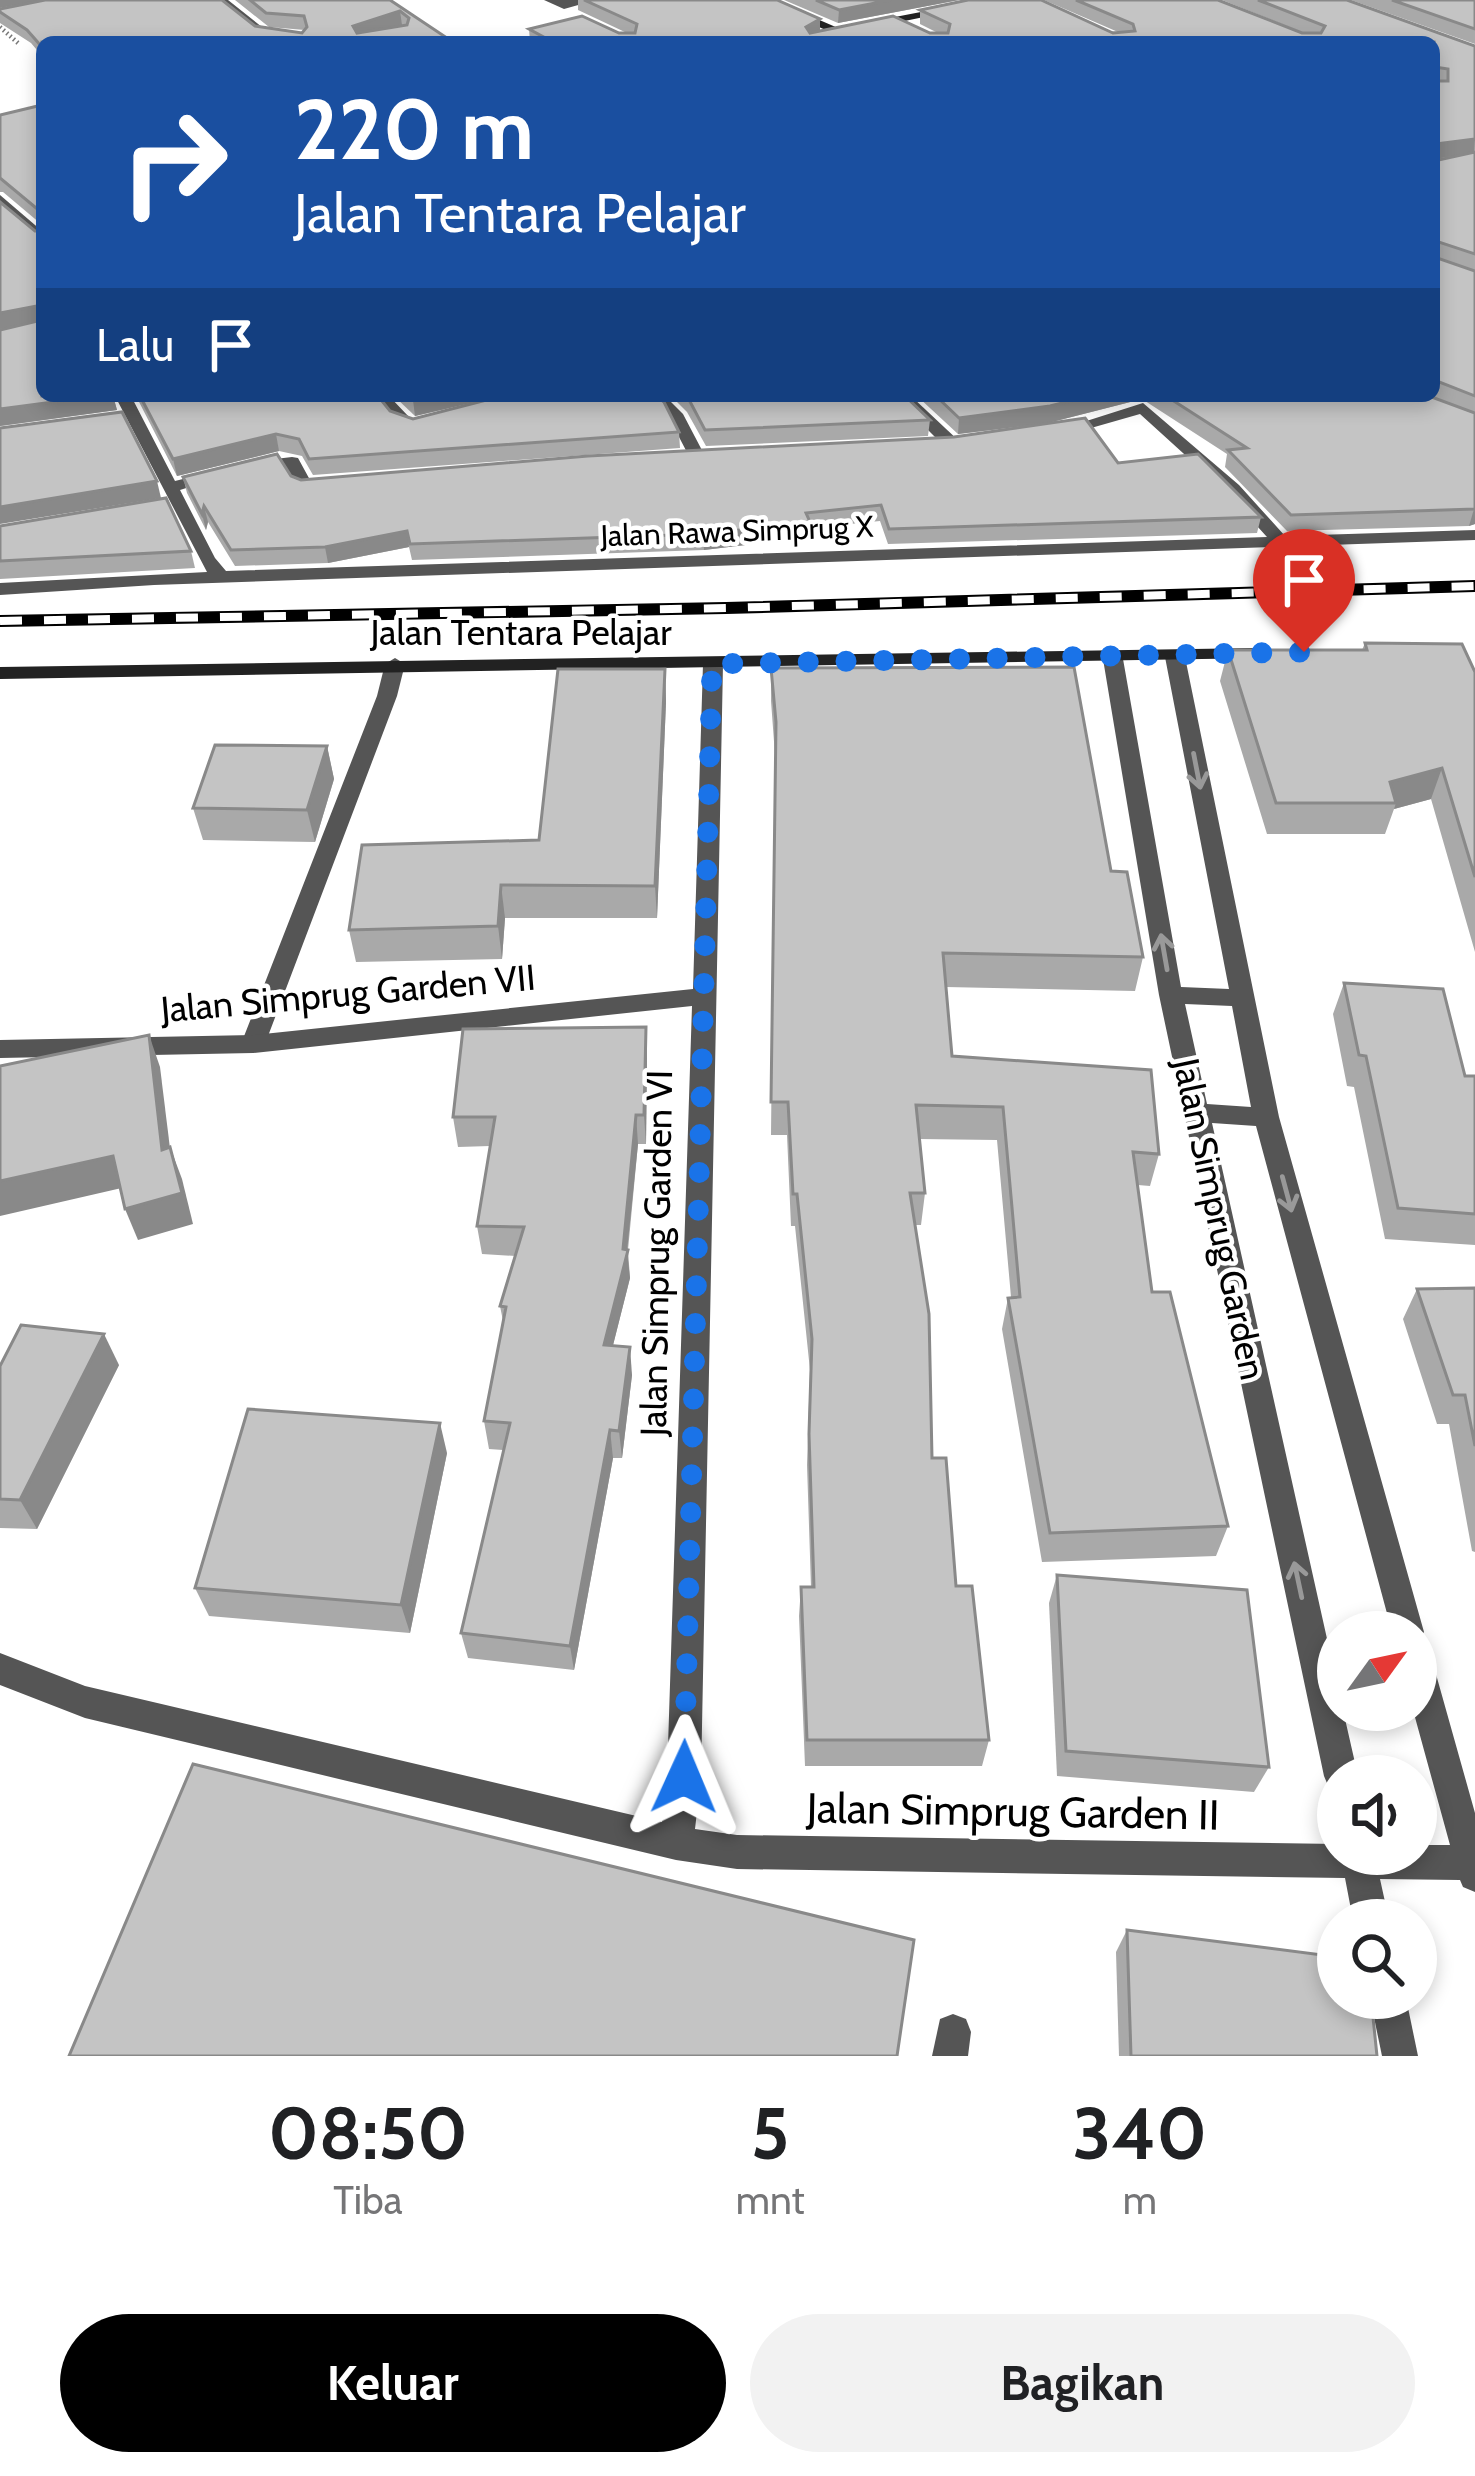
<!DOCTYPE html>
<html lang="id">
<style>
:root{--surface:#fff;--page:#f2f2f2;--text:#202124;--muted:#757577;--accent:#000}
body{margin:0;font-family:Cabin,sans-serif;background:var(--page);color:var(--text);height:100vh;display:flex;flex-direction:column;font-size:45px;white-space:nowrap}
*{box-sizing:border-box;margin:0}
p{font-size:39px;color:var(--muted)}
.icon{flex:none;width:66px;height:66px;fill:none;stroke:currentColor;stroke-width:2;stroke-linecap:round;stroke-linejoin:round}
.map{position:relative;height:2056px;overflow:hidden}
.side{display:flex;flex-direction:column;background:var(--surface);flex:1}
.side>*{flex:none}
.hud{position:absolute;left:36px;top:36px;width:1404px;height:366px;border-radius:18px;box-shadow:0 6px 18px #0003;background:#1a4fa0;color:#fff;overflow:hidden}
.needle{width:78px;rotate:57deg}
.tools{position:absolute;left:1317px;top:1611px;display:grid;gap:24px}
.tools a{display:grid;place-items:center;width:120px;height:120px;border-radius:50%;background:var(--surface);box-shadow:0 6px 18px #0003;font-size:60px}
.pin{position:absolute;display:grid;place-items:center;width:102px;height:102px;color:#fff;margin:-123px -51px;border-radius:50% 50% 50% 0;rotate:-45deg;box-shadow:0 0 12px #0007}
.pin .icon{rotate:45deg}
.me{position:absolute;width:132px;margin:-66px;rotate:1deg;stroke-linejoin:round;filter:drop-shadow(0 0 9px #0008)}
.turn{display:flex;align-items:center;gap:42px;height:252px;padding:0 60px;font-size:54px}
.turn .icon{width:156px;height:156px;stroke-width:2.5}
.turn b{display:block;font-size:84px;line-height:102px}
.then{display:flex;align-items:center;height:114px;padding:0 60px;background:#0003;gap:24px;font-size:45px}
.eta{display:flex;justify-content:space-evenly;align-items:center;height:204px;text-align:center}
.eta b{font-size:72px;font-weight:800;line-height:84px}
.button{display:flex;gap:24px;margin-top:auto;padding:24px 60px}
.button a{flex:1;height:138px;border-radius:72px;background:var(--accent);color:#fff;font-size:48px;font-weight:800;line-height:138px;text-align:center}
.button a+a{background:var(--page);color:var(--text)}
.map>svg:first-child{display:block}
</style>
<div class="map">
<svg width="1475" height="2056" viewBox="0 0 1475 2056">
<rect width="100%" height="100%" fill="#fff"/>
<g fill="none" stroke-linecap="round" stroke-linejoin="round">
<path stroke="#777" stroke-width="4.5" stroke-dasharray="1.5 3" stroke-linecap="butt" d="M0,27L18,43"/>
<g fill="#555" fill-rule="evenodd">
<path d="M395,658L405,664L397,696L265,1044L253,1053L244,1050L241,1044L377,696L385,664Z"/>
<path d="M953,2014L966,2019L971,2032L968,2056H932L940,2019Z"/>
</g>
<g fill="#555" fill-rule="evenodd">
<path d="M215,0H228L267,31L303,33L305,42L260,36Z"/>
<path d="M544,0H587L589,2L564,9Z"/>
<path d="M508,37L513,42H498L500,40Z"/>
<path d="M0,195L42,231V243L0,207Z"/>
<path d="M115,396H131L175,481L215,471L224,476L180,490L215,558L226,571L1267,537L1227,493L1140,414L1063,436L1055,431L1143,403L1239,485L1285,536L1475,530V540L154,585L0,595V583L207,572Z"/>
<path d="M372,396H389L410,418L430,424L422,429L399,426Z"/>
<path d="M648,396H665L683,414L705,456L703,460H691L668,416Z"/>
<path d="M894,396H911L960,442V450H948Z"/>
<path d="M292,457L298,458L310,480L329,478L338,483L329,488L298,490L286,468L249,472L240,467L249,462Z"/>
<path d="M1175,651L1185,657L1279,1117L1424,1632L1416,1644V1632H1392L1256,1126L1212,1123L1338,1688V1710H1343L1358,1776H1338V1791L1329,1788L1324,1776L1159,995L1103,659L1113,653L1123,659L1181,987L1229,989L1165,657ZM1185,1004L1232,1006L1251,1107L1207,1104Z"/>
<path d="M713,658L723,664L701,1777L695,1829L737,1835L1338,1844V1854H1416V1845H1450L1413,1710L1416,1645L1427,1649L1432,1660L1475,1813V1892L1463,1887L1460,1880L1380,1879L1389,1920H1353L1345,1878L737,1869L676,1860L85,1718L0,1685V1653L85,1686L662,1822L667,1777L692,1006L253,1053L0,1058V1040L253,1035L693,989L703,664Z"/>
<path d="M1370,1998H1406L1418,2056H1382Z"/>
</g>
<g fill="#222" fill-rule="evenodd">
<path d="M758,0H773L838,28L983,0H1006L837,35Z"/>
<path d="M1257,648L1264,650V658L0,679V667Z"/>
</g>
<defs>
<path id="rail" d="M0,621L726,608L1475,586"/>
</defs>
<use href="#rail" stroke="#000" stroke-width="12"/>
<use href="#rail" stroke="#fff" stroke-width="8" stroke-dasharray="22" stroke-linecap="butt"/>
</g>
<g fill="#a9a9a9">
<path d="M235,0H390L447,38L42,42V56L31,43L0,23V9L255,26L302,33L305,30L269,27Z"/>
<path d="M578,0H777L820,31L938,33L920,24V10L1118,32L1044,0H1218L1304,33L1222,0H1347L1475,46V524L1469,526L1287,531L1225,467L1227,454L1142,399L1048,423L958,434L917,396H1434V42H530L529,29L627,33L578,10Z"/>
<path d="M784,0H959L838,23Z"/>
<path d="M1351,0H1475V44Z"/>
<path d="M42,105V396H113L117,410L0,426V330L18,326L0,329V202L35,231H41V224L3,192H0V115Z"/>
<path d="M136,396H378L390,411L413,419L679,432L680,448L313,475L302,456L279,451L177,476Z"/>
<path d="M394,396H501L415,416Z"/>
<path d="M671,396H905L930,420L928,436L706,446L687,412Z"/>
<path d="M1118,463L1261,517L1257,533L888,544L880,521L810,528V537L704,550L412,560L409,547L328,563L235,566L208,522L206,530L187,493L183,477L291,476L301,480Z"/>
<path d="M0,526L191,551L195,568L0,579Z"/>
<path d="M1365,643L1475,672V952L1431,799L1394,809L1385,834H1267L1220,681L1228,650H1362Z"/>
<path d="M771,668L1111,871L1143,957L1135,991L946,987L952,1056L1159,1154L1150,1186L1138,1185L1152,1292L1228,1526L1216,1556L1042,1562L1002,1329L1008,1298L1011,1297L997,1140L919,1139L925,1193L921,1225H915L932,1458L956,1586L989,1740L982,1766H805L799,1616L801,1587H811L807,1465L810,1370L795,1226H791L787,1135H771L775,755L771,701Z"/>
<path d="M665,669L666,702L657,918H505L502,959L356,962L349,930L539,840Z"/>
<path d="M327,746L334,779L315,842L203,840L193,808Z"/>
<path d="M1344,983L1465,1076H1475V1245L1385,1239L1354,1087L1347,1086L1333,1014Z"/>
<path d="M646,1027L647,1057L646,1144H638L628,1250L630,1278L613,1345L632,1375L622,1458H613L574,1670L468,1658L461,1633L503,1450L489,1449L484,1421L503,1321L500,1306L516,1256L482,1254L477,1226L490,1146L458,1147L453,1117Z"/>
<path d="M1475,1288V1552L1472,1551L1449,1424H1437L1403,1319L1417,1289Z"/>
<path d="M119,1365L37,1529L0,1528V1366Z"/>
<path d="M447,1453L410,1633L209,1616L195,1588Z"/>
<path d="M1057,1575L1269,1767L1254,1792L1057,1776L1049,1603Z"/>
<path d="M1127,1930L1377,2056H1119L1116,1952Z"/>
</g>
<g fill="#898989">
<path d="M0,0H44L0,8Z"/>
<path d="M891,0H959L838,23L839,10Z"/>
<path d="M400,11L402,25L355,40L353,26Z"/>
<path d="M820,19V32L806,41V27Z"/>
<path d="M1475,139L1474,153L1434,159L1435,144Z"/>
<path d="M37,306L41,322L0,329V313Z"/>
<path d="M99,396H113L117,410L0,426V409Z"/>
<path d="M430,396H501L415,416L413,400Z"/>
<path d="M1091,396H1142V399L1048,423L958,434L959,418Z"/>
<path d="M276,434L279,451L177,476L173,459Z"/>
<path d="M157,481L161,498L0,524V507Z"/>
<path d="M204,506L208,522L206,530L202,514Z"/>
<path d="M1475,509V524L1469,526L1474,509Z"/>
<path d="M810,522V537L704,550L703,534Z"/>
<path d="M407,531L409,547L328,563L325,547Z"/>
<path d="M665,669L666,702L657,918L655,886Z"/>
<path d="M327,746L334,779L315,842L307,810Z"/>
<path d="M1442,768L1431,799L1394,809L1396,803L1390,782Z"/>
<path d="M501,885L505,918L502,959L498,926Z"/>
<path d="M646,1027L647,1057L646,1144L644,1115Z"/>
<path d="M149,1035L160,1067L174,1181L162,1150Z"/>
<path d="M636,1115L638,1144L627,1251L630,1278L606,1373L604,1345L623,1249Z"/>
<path d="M170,1147L182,1179L193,1224L138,1240L125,1209Z"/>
<path d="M113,1156L126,1187L0,1216V1181Z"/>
<path d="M104,1334L119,1365L37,1529L20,1500Z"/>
<path d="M630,1347L632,1375L622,1458L619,1431Z"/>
<path d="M440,1423L447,1453L410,1633L401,1605Z"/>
<path d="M610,1430L613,1458L574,1670L570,1646Z"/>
</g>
<g fill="#c4c4c4" stroke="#898989" stroke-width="3" fill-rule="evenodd">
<path d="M45,0H222L255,26L302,33L307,27L304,16L266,13L250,0H390L447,38L430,42H42V47L27,30L0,12V9ZM400,11L409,18L407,25L357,33L353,26Z"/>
<path d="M584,0H777L820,19L806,27L810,33L893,16L930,33H948L950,24L920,10L968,0H1041L1113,33L1135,31L1133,24L1076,0H1218L1302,33H1321L1325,26L1258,0H1347L1475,46V139L1435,144L1434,151V42H553L529,29L582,16L619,33H635L637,24ZM1435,67L1448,69V81H1435Z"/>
<path d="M816,0H891L839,10Z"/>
<path d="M1392,0H1475V29Z"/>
<path d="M42,105V396H99L0,409V330L42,320L37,306L0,313V202L35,231H41V212L0,178V115Z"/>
<path d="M1475,152V254L1436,241L1437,258L1475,271V396L1434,380V156L1439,160Z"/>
<path d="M140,396H378L390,411L413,419L502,396H657L664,402L679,432L309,459L299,439L276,434L173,459Z"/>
<path d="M687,396H905L930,420L705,430Z"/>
<path d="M936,396H1091L1050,406L959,418Z"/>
<path d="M1166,396H1429L1475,413V509L1291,515L1228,450L1247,448Z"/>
<path d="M122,412L157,481L0,507V428Z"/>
<path d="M1085,418L1118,463L1198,454L1261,517L889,529L881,505L806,513L810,522L703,534L410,544L407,531L325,547L231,550L204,506L202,514L183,477L277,454L291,476L301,480L588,456L954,437Z"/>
<path d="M166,498L191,551L0,561V526Z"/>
<path d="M1365,643L1462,644L1475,672V877L1442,768L1390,782L1396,803H1276L1228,650H1367Z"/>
<path d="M1074,667L1111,871L1127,872L1143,957L943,953L952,1056L1151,1070L1159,1154L1133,1152L1152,1292H1170L1228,1526L1050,1533L1008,1298L1020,1297L1003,1107L916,1105L925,1193H910L929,1314L932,1458H946L956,1586H972L989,1740H807L801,1587H814L809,1434L812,1339L797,1194H793L788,1102H771L776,722L771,668Z"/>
<path d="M558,669H665L655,886L501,885L498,926L349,930L362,845L539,840Z"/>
<path d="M215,745L327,746L307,810L193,808Z"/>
<path d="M1344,983L1443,989L1465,1076H1475V1214L1398,1208L1366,1056L1359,1055Z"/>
<path d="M646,1027L644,1115H636L623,1249L628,1250L604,1345L630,1347L619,1431L610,1430L570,1646L461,1633L510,1423L484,1421L506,1307L500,1306L524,1227L477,1226L495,1117H453L463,1029Z"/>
<path d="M149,1035L162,1150L170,1147L182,1193L125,1209L113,1156L0,1181V1066Z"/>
<path d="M1475,1288V1446L1465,1395H1453L1417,1289Z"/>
<path d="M21,1325L104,1334L20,1500L0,1499V1366Z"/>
<path d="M248,1409L440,1423L401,1605L195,1588Z"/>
<path d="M1057,1575L1247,1590L1269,1767L1066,1751Z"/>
<path d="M193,1764L914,1940L897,2056H69Z"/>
<path d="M1127,1930L1338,1957V1998H1371L1377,2056H1131Z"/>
</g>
<defs><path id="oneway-shaft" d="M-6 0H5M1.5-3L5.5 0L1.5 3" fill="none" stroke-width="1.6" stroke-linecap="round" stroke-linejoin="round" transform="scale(3)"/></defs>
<g stroke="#999">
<use href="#oneway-shaft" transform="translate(1197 771) rotate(79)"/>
<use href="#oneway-shaft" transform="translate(1164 952) rotate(-100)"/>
<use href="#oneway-shaft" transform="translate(1287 1194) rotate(75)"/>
<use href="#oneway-shaft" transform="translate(1298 1580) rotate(-102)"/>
</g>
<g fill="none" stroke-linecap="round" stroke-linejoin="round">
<path stroke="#1a73e8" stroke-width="21" stroke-dasharray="0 37.8" d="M684,1777L712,664L1304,652"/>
</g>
<g text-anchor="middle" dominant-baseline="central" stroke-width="9" stroke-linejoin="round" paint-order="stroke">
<g font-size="30" fill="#000" stroke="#fff">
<text transform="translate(737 531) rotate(-2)">Jalan Rawa Simprug X</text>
</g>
<g font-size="36" fill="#000" stroke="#fff">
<text x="521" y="632">Jalan Tentara Pelajar</text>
<text transform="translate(348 993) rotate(-5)">Jalan Simprug Garden VII</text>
<text transform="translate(1220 1219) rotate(78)">Jalan Simprug Garden</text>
<text transform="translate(656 1253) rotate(-89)">Jalan Simprug Garden VI</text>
</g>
<g font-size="42" fill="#000" stroke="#fff">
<text transform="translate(1013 1811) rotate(1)">Jalan Simprug Garden II</text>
</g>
</g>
</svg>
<div class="tools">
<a><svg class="needle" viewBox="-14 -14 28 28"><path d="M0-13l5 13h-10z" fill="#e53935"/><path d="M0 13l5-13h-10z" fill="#757577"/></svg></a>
<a><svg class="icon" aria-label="sound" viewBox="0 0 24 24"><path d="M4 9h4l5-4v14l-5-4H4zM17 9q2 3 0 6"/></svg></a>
<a><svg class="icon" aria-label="search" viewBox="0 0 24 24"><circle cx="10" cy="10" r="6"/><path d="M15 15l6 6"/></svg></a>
</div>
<div class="pin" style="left:1304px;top:652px;background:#d93025"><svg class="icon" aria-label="arrive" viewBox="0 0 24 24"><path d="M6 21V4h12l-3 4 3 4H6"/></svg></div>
<svg class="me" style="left:684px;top:1777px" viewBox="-20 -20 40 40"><path d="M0-17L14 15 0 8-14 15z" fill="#1a73e8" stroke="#fff" stroke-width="4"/></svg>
<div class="hud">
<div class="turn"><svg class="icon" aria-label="right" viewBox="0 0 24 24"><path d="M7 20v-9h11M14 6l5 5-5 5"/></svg><div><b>220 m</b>Jalan Tentara Pelajar</div></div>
<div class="then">Lalu<svg class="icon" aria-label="arrive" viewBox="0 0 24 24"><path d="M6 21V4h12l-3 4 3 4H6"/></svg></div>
</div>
</div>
<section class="side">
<div class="eta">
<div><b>08:50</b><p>Tiba</p></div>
<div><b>5</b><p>mnt</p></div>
<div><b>340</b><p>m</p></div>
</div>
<div class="button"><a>Keluar</a><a>Bagikan</a></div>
</section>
